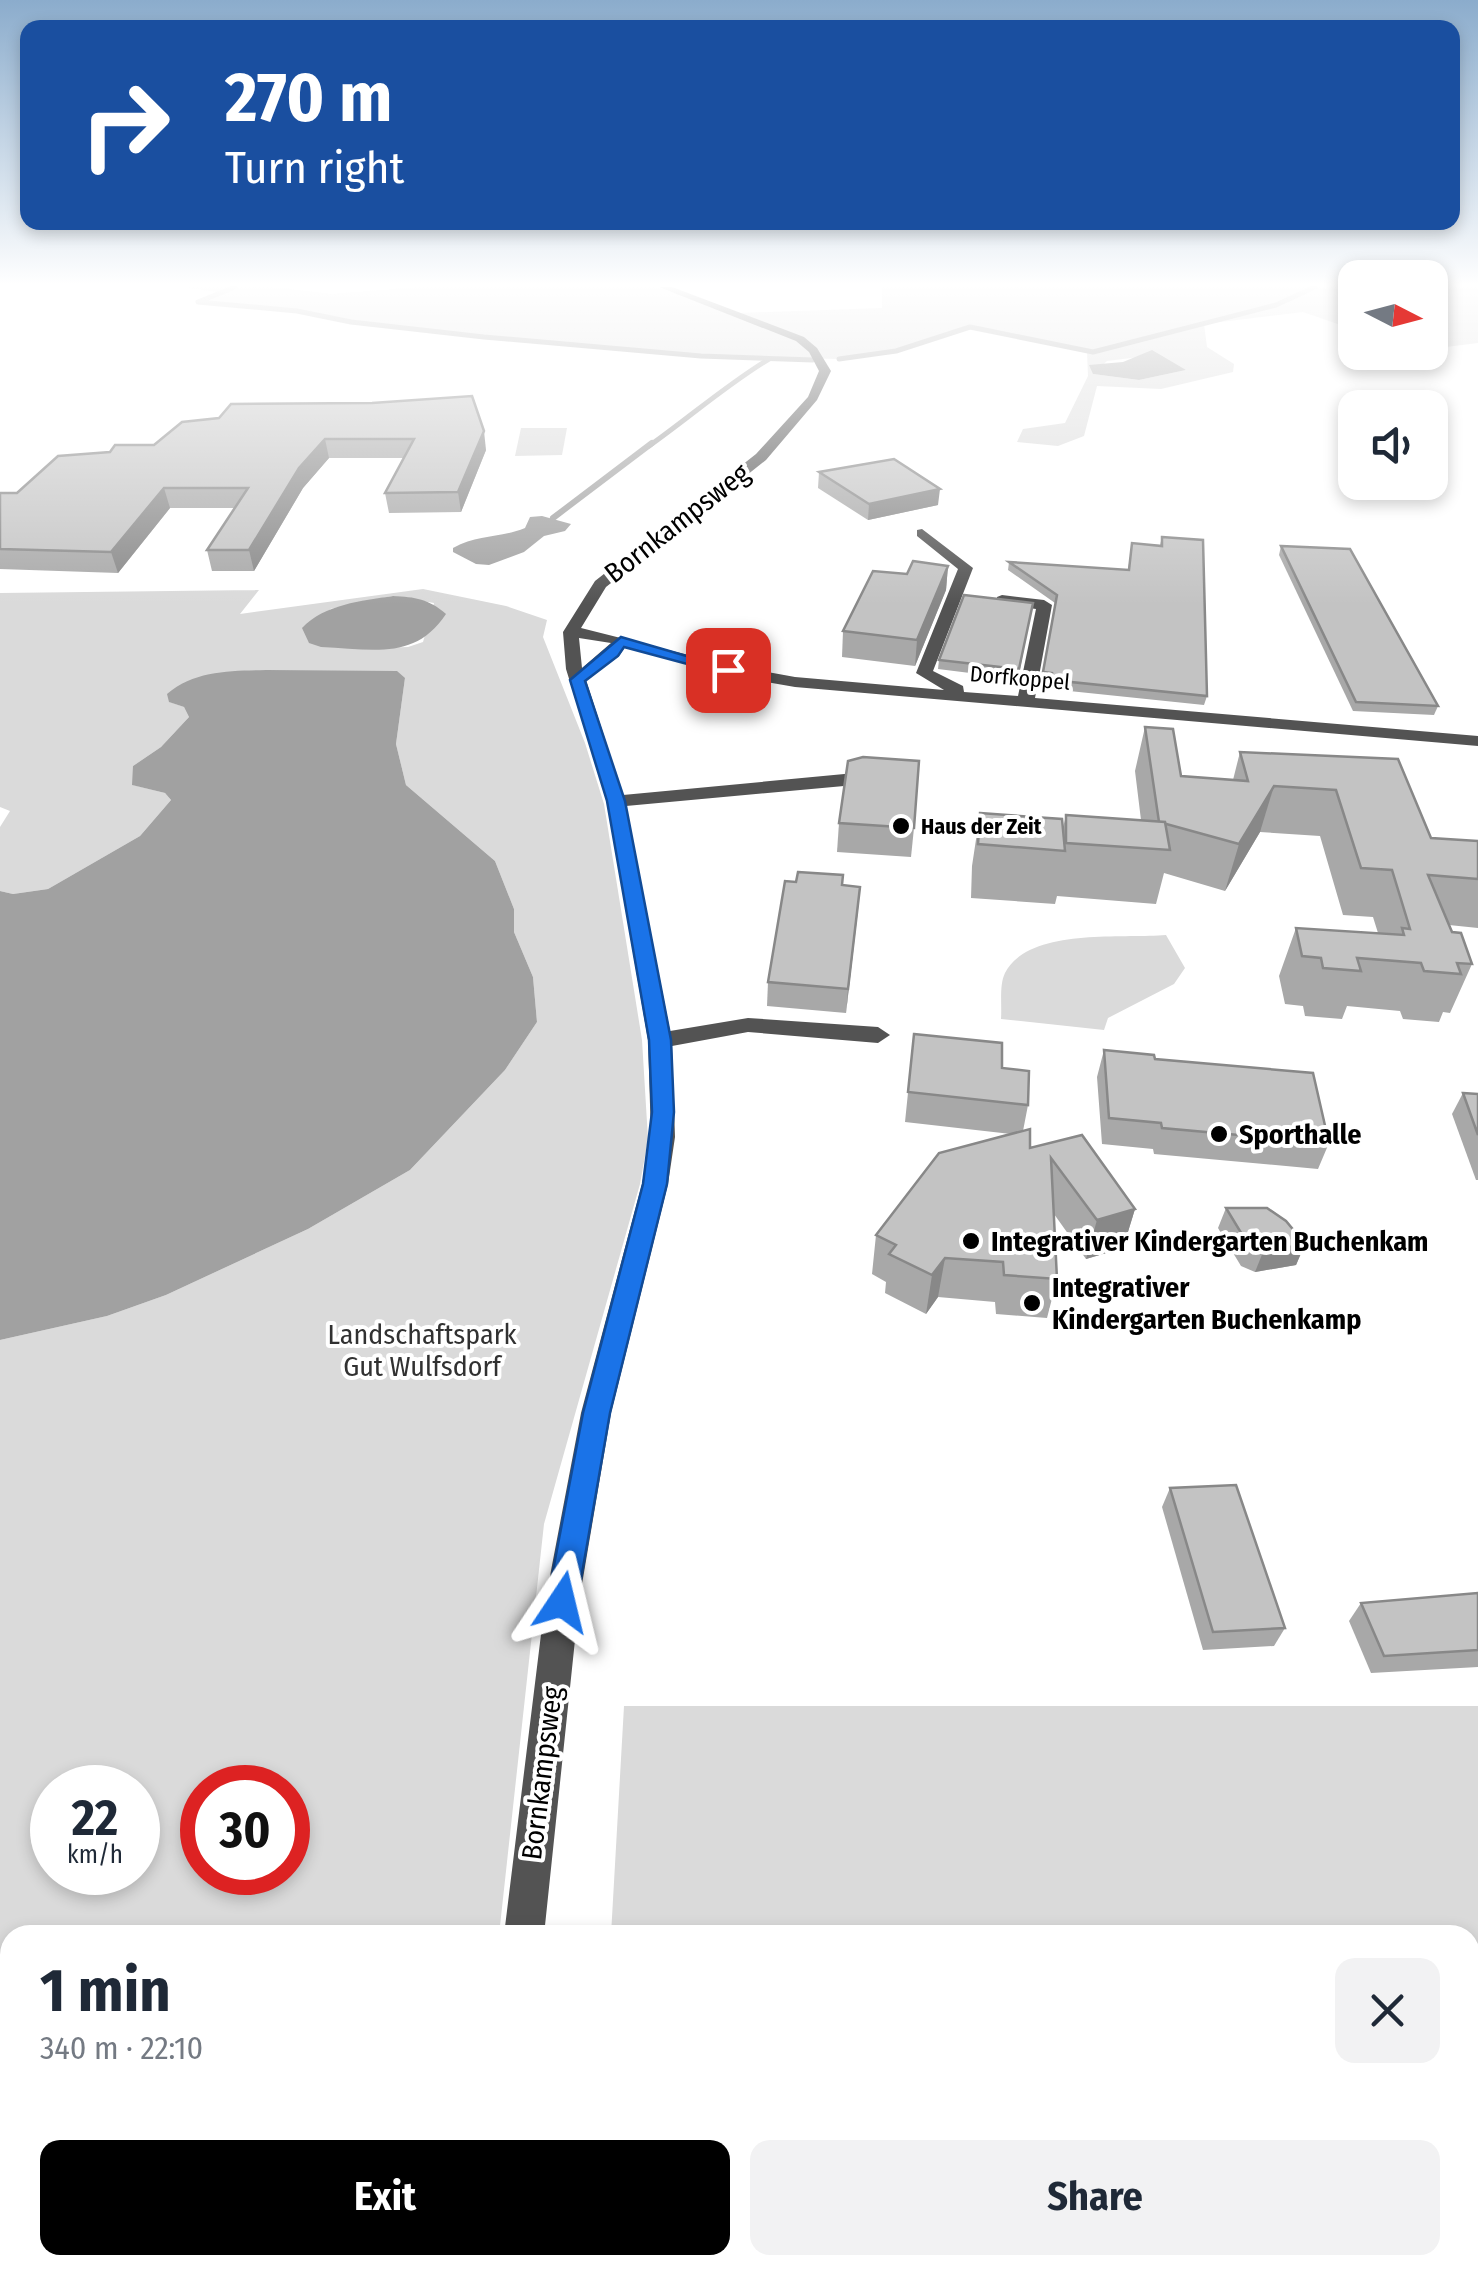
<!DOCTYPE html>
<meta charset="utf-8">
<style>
:root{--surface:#fff;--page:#f2f2f3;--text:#1f2937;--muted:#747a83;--accent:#000}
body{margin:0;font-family:"Fira Sans Condensed",sans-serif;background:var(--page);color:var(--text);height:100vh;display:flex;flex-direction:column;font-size:38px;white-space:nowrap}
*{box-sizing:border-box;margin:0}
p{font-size:32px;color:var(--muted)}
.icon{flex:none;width:55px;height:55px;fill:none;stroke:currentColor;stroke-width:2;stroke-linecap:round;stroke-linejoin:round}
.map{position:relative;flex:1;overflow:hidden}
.details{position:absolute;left:0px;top:1925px;width:1480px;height:350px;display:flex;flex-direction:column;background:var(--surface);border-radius:30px 30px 0 0;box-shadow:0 5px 15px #0003}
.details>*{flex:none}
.guide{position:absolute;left:20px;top:20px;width:1440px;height:210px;border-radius:20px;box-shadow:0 5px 15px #0003;background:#1a4fa0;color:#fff;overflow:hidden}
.needle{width:65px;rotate:96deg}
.tools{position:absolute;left:1338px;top:260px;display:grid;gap:20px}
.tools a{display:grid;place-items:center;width:110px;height:110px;border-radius:20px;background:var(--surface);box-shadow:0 5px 15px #0003;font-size:50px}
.speed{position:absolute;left:30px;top:1765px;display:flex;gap:20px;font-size:50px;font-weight:700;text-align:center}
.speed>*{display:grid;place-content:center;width:130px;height:130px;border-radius:50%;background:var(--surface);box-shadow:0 5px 15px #0003;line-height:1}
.speed small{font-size:25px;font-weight:400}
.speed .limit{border:15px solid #d22;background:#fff;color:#111}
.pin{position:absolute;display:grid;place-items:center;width:85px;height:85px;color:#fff;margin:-42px;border-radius:20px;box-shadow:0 5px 15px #0006}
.me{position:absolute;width:110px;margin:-55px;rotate:10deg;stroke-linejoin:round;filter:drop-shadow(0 0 8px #0008)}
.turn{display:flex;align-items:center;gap:35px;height:210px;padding:0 40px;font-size:45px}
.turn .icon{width:130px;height:130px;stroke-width:2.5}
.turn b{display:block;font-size:70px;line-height:85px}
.round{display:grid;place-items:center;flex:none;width:105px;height:105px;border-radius:20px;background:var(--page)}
.head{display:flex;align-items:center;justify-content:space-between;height:170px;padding:0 40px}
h1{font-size:60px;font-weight:700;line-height:75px}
.action{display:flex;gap:20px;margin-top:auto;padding:20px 40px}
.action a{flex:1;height:115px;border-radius:20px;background:var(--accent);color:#fff;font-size:40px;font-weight:700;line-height:115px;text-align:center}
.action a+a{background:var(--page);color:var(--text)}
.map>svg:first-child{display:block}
</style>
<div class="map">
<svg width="1478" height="2275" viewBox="0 0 1478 2275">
<rect width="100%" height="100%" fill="#fff"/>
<g fill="#dadada" fill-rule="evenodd">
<path d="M182,287H274L331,294L417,287H657L738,313L882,308V287H1355V330L1303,312L1204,324L1207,347L1234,364L1233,372L1161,389L1097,386L1084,436L1058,446L1017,442L1023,429L1065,423L1088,376L1087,352L968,328L896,351L839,359L701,356L403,329L297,311L198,302L218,292ZM1139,357L1186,370L1139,380L1093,374L1107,361Z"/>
<path d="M1430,287H1478V343L1430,349Z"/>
<path d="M521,428H567L562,455L515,456Z"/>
<path d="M423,589L506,606L547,620L543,637L585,743L604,804L642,1040L648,1139L640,1184L544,1524L499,1935H10V2265H121L119,2275H0V1340L107,1316L166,1295L308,1229L410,1170L505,1070L537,1022L533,977L514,932V909L495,861L406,785L396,744L405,678L170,702L184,707L189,717L161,747L133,766V785L165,793L171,800L140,836L48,889L13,894L0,891V827L10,811L0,807V593L259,590L240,614ZM392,596L434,603L423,642L408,647L355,649L330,609ZM52,1788H138V1872H52ZM202,1788H288V1872H202Z"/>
<path d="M1166,935L1185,968L1174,984L1108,1018L1104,1030L1001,1019C1002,1005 999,985 1005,973C1029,927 1121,939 1166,935Z"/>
<path d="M624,1706H1478V2275H592L593,2265H1470V1935H611Z"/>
</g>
<g fill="#a1a1a1">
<path d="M1152,350L1186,370L1139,380L1093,374L1089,365L1123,362Z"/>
<path d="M542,516L571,524L565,531L544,536L524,552L489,565L476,564L453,552V548C478,534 498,539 525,528L530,517Z"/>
<path d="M393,596C415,597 429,599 446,614C415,661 372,649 321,647L309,643L302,628C325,604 361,601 393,596Z"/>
<path d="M266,670L397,671L405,678L396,744L406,785L495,861L514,909V932L533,977L537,1022L505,1070L410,1170L308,1229L166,1295L107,1316L0,1340V891L13,894L48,889L140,836L171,800L165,793L132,785L133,766L161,747L189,717L184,707L169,702L167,694C195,670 231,671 266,670Z"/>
</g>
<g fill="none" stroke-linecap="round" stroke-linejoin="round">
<g stroke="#a1a1a1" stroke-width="5">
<path d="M235,287L198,302L297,311L351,322L484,337L701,356L813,360"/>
<path d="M839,359L896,351L970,327L1093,352L1276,305L1315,287"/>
<path d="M649,446C690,417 726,385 769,359"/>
</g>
<path stroke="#a1a1a1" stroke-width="6" d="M553,518L652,443"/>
<g fill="#535353" fill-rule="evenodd">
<path d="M659,287H672L804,337L817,348L831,371L817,400L766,460L606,587L581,628L728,665L795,677L944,690L916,673L958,569L917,536V530L922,529L973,568L933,671L963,686L964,692L1018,696L1036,609L997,603V597L1002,595L1044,600L1052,605L1035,698L1478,736V746L795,687L727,675L625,647L619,656L586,680L623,795L855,773L864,779L855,785L626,806L670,1031L748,1018L878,1027L890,1035L878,1043L748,1032L672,1046L675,1137L668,1184L611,1413L579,1602L544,1935H504L545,1602L581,1413L642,1184L651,1137L648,1040L607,801L566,669L563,632L595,581L756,454L808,397L819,371L809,352L796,341ZM579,638L611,643L582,668Z"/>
<path d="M466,2265H512L511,2275H465Z"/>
</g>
</g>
<g fill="#a8a8a8">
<path d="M231,404L486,450L461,512L389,513L385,493L404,458H329L303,488L254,571H212L207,550L235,508H170L118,573L0,569V493H17L110,452L154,445L219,418Z"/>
<path d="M819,472L938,505L868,520L818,488Z"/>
<path d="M1162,537L1207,696L1204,705L1050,689L1051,683L1042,682L1055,603L1008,570L1009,562L1128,570L1132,543L1160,545Z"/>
<path d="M1281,546L1438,706L1434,715L1353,711L1279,555Z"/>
<path d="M948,566L946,590L915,666L842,657L843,631L907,574Z"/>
<path d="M1033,603L1018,679L938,669L939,660Z"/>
<path d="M1145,727L1181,776L1233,780L1240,752L1398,759L1431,838L1478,841V928L1449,925L1472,964L1450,1013L1443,1012L1439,1022L1403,1019L1400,1011L1347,1006L1342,1019L1305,1016L1303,1006L1285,1004L1279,976L1296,928L1378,933L1373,917L1343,915L1320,836L1260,832L1225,891L1164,873L1156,904L1057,896L1055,904L971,898L972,866L980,813L1063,828L1066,815L1141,820L1135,771Z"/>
<path d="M839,823L914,828L911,857L837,852Z"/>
<path d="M843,885L860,887L846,1013L767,1006L768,982Z"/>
<path d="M914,1034L1002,1068L1028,1105L1023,1131L1030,1148L1135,1209L1123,1248L1086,1259L1054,1214L1057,1279L1047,1318L996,1314L995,1302L938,1297L926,1314L885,1293L886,1282L872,1274L876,1235L1011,1134L905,1122Z"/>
<path d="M1104,1050L1155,1059L1329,1143L1318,1169L1154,1154L1153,1149L1102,1144L1097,1077Z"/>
<path d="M1463,1093L1478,1094V1180H1476L1452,1114Z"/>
<path d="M1226,1208L1305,1244L1296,1265L1255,1272L1241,1266L1218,1228Z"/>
<path d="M1170,1488L1285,1628L1274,1646L1203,1650L1162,1507Z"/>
<path d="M1478,1593V1667L1371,1673L1349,1621L1361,1603Z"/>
</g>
<g fill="#888">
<path d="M484,431L486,450L461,512L458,492Z"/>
<path d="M325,439L329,458L303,488L254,571L249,550L299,468Z"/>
<path d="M164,488L170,508L118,573L111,552Z"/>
<path d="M940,489L938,505L868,520L869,504Z"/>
<path d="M948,566L946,590L915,666L917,640Z"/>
<path d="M1274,786L1260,832L1225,891L1239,844Z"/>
<path d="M860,887L858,910L846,1013L848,989Z"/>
<path d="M1135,1209L1123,1248L1086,1259L1097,1220Z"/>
<path d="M1305,1244L1296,1265L1255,1272L1263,1252Z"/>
<path d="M945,1258L938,1297L926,1314L932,1275Z"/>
<path d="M298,2268L310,2275H296Z"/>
</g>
<g fill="#c3c3c3" stroke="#888" stroke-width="2.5">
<path d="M472,396L484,431L458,492L385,493L414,439H325L299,468L249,550H207L248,488H164L111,552L0,549V493H17L58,456L110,452L115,445H154L182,422L219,418L231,404L372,403Z"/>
<path d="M894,459L940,489L869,504L819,472Z"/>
<path d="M1162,537L1203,540L1207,696L1052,680V673L1043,672L1057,595L1009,562L1129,570L1132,543L1162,546Z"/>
<path d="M1281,546L1350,549L1438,706L1356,702Z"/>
<path d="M913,561L948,566L917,640L843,631L873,571L907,574Z"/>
<path d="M964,595L1033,603L1019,669L939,660Z"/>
<path d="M1145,727L1173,729L1181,776L1248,781L1240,752L1398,759L1431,838L1478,841V879L1428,875L1452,932L1461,933L1472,964L1457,963L1461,974L1424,971L1421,963L1357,958L1361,971L1323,968L1321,958L1302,956L1296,928L1404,935L1402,928L1410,929L1392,870L1361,868L1336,790L1274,786L1239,844L1159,822Z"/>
<path d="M863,757L919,761L914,828L839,823L848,761Z"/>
<path d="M980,813L1062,819L1065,851L978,844Z"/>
<path d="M1066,815L1165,822L1170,850L1066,843Z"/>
<path d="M798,872L843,875L842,885L860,887L848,989L768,982L785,881L796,882Z"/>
<path d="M914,1034L1002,1043V1068L1029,1071L1028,1105L908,1092Z"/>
<path d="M1104,1050L1154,1055L1155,1059L1313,1073L1329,1143L1162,1128L1161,1123L1109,1118Z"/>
<path d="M1463,1093L1478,1094V1135Z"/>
<path d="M1030,1129V1148L1082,1135L1135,1209L1097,1220L1051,1158L1057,1279L1004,1275L1003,1262L945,1258L932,1275L889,1254L896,1245L876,1235L939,1153Z"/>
<path d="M1226,1208H1267L1286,1221L1305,1244L1263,1252L1249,1246Z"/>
<path d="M1236,1485L1285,1628L1213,1632L1170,1488Z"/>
<path d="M1478,1593V1650L1384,1656L1361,1603Z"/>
<path d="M171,2265H225L298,2268L296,2275H168Z"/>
</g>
<linearGradient id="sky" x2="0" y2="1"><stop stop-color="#8baccc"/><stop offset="0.47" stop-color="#fff"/><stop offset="1" stop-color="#fff" stop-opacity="0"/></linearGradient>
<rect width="1478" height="605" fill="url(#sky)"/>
<path fill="#1a73e8" stroke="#114b97" stroke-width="2.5" d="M621,637L735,670L728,675L624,647L618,656L585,681L625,801L671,1040L674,1112L667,1184L610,1413L577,1602L573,1612L562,1616L552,1612L547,1602L583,1413L643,1184L652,1112L649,1040L607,801L570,680Z"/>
<g fill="#000" stroke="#fff" stroke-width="4">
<circle cx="901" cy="826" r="10"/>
<circle cx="1219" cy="1134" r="10"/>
<circle cx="971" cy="1241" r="10"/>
<circle cx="1032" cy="1303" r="10"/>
</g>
<g text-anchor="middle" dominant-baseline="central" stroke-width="8" stroke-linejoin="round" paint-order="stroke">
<g font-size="22" fill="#000" stroke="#fff">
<text transform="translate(1020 678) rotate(5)">Dorfkoppel</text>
</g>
<g font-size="22" font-weight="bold" fill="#000" stroke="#fff" text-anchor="start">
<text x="921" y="826">Haus der Zeit</text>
</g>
<g font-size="28" fill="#000" stroke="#fff">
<text transform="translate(677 523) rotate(-38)">Bornkampsweg</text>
<text transform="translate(542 1773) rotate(-83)">Bornkampsweg</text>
</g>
<g font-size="28" font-weight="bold" fill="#000" stroke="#fff" text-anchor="start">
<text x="1239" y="1134">Sporthalle</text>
<text x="991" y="1241">Integrativer Kindergarten Buchenkam</text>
<text x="1052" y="1287">Integrativer<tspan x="1052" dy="32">Kindergarten Buchenkamp</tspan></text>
</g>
<g font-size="28" fill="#313131" stroke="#fff">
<text x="422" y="1334">Landschaftspark<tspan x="422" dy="32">Gut Wulfsdorf</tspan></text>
</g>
</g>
</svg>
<div class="tools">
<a><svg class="needle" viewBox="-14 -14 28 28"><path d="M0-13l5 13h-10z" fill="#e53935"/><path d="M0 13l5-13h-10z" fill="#747a83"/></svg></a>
<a><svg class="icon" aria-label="sound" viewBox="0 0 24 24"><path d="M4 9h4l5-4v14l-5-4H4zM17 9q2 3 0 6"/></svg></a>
</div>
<div class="speed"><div>22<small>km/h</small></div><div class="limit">30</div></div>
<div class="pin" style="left:728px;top:670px;background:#d93025"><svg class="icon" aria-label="arrive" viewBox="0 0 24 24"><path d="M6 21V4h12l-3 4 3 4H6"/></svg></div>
<svg class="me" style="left:562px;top:1602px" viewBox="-20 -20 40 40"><path d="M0-17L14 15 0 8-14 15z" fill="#1a73e8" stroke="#fff" stroke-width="4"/></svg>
<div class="guide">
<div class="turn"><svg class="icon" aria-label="right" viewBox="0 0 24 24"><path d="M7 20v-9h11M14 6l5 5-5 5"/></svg><div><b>270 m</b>Turn right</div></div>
</div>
<section class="details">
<div class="head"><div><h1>1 min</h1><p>340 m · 22:10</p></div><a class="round"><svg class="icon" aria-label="close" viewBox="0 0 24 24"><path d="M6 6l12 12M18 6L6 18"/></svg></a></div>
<div class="action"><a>Exit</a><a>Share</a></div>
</section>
</div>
